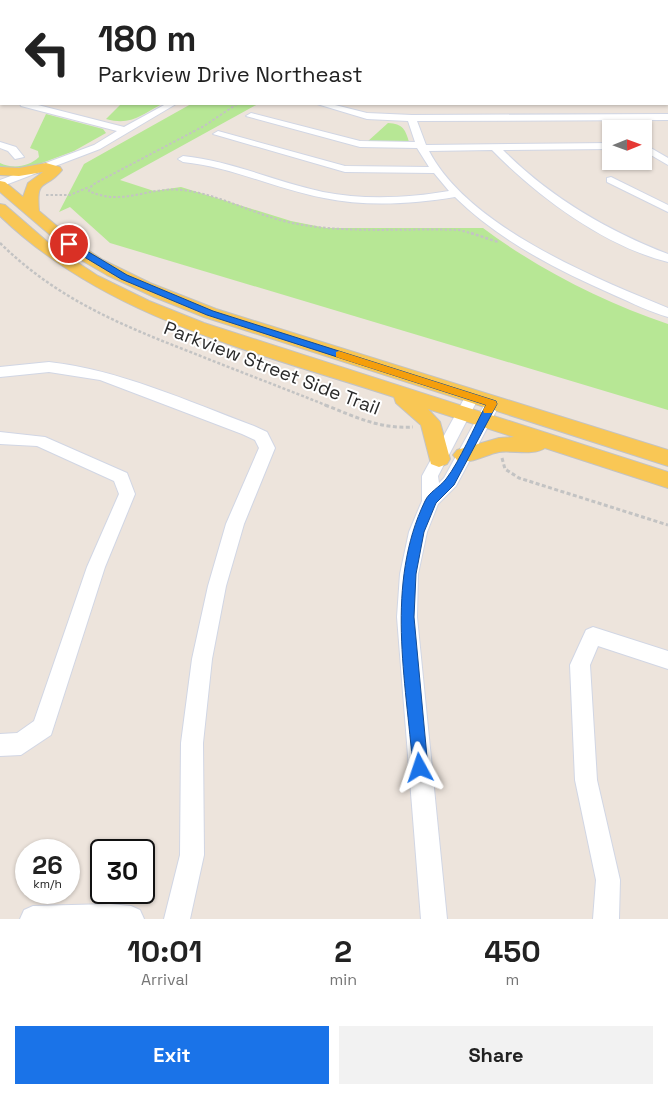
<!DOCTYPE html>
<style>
:root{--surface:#fff;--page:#f2f2f2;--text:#222;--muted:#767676;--accent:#1a73e8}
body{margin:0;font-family:"Space Grotesk",sans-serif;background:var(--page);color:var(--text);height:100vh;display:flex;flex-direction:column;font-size:19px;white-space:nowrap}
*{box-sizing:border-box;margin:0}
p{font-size:16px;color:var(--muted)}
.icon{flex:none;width:28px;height:28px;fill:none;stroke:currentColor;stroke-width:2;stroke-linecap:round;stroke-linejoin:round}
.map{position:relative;height:919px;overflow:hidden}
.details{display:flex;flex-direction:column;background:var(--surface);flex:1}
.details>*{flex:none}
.banner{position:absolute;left:0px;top:0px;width:669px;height:105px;box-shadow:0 1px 4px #0004;background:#fff;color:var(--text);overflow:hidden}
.needle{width:32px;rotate:89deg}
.controls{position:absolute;left:602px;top:120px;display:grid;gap:10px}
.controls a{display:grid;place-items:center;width:50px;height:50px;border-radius:0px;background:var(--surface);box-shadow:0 1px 4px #0004;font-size:25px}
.speed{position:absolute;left:15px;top:839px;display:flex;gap:10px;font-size:25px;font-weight:700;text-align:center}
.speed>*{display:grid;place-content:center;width:65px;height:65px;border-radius:50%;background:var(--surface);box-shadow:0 1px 4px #0004;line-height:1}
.speed small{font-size:12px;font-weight:400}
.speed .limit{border:2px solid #111;border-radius:8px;background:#fff;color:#111}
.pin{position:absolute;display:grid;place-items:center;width:42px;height:42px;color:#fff;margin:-21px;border:2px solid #fff;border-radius:50%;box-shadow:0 1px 5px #0007}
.me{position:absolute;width:55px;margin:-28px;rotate:355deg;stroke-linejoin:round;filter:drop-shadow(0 0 4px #0008)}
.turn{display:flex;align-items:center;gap:18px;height:105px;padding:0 15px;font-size:22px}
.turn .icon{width:65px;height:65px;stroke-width:2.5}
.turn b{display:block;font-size:35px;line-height:42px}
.eta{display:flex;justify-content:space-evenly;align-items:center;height:85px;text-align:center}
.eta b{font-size:30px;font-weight:800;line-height:35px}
.action{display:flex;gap:10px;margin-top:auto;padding:10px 15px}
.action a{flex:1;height:58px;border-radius:0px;background:var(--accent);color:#fff;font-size:20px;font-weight:800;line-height:58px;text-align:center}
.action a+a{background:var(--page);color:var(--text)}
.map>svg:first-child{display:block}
</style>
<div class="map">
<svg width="668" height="919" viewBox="0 0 668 919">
<rect width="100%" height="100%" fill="#ede4dc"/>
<g fill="#b7e795">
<path d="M121,104H162C141,115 131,126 106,119Z"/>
<path d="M191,104H258L120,180L154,191L181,187L291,221L326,228H483C538,269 603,302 668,324V410L110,243L70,207L59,212L84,164Z"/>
<path d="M46,114L103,129L106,133L74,151L31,167L0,169V163C12,169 29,167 39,157L38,151L30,148Z"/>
<path d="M388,123C403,124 405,129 409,142H367Z"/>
</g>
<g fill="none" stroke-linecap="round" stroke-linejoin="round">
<defs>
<g id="minor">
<path d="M0,0H4V1L0,3Z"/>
<rect x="41" y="0" width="39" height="1"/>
<rect x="169" y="0" width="6" height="1"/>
<rect x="191" y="0" width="17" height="1"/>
<rect x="330" y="0" width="17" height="1"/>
<rect x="533" y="0" width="7" height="1"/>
<rect x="579" y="0" width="7" height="1"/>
<rect x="624" y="0" width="8" height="1"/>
<rect x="0" y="13" width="1" height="4"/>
<rect x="0" y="27" width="1" height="4"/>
<rect x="0" y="52" width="1" height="4"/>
<rect x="0" y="83" width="1" height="6"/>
<path d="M20,104H34L124,127L166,104H176L100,149L0,187V180L94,145L117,131L21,106Z"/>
<path d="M317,104H331L367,113L412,115L668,114V120L417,121L426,145L611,143V149L503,150C550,197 606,230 668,254V262C604,246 537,196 492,150L429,151C468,226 592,277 668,308V317C650,312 632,303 614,295C557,270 500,241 455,197C413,204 366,207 324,198C276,189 232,167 183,162L178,159L183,156C232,161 276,182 323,192C363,200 409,198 449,191L434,173L345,172L213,134L218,131L345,166L429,167L417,148L360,147L246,116L251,113L360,141L415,142L408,121L367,119Z"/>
<path d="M0,142L16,147L24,157L15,159L8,151L0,148Z"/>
<path d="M644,144L668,158V165L644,151Z"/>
<path d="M611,177L668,205V212L607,182V178Z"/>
<path d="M49,362C120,370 187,401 254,426L267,432L275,448L244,524L226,586L212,659L203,743L204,855L190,919H164L180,855L181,743L192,659L208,586L226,524L259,448L255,440L242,434L100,380L49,372L0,377V367Z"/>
<path d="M472,392L479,397L438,476L439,483L444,478L487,400L492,399L500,404L456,486L438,504L427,532L418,574L417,617L447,919H421L397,617L400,574L409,532L422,501V476L465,397Z"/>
<path d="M0,432L45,437L127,473L135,494L105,567L51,735L21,755L0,756V734L17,733L34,721L87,567L119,494L114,481L37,446L0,444Z"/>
<path d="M593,627L668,651V669L598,646L590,665L597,780L620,880L619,919H593L596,880L575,780L570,665L586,630Z"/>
<path d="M110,904L131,906L140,910L144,919H20L24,910L33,906Z"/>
</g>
<g id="major">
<path d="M46,163L60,167L62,170C45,191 36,176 39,211L77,243L103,260L150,283L216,309L668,450V466L204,317L154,297L107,275L76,257L0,192V181L5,182L23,197L28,183L43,172L19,176L0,175V167L19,168Z"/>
<path d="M0,204L5,205L51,245L98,276L149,301L204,323L668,472V488L545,448C533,456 513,450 499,452C484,455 471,465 457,460L453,455L457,450L499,438L514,437L428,409L440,422L450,459L447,464L439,467L431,464L421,425L396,403L394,397C256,352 107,319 0,216Z"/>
</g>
</defs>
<use href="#minor" stroke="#d1d6e4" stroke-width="2"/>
<use href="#major" stroke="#c3c3c3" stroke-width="2"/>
<g stroke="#c3c3c3" stroke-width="2" stroke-dasharray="2.5 2" stroke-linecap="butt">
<path d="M237,104L204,126L92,185L89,191C123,207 148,186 182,190C220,194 254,215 292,223C346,234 403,228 459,230L474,234"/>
<path d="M46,195H70L89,187"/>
</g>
<g stroke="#c3c3c3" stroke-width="2.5" stroke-dasharray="3 2" stroke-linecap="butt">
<path d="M471,233L498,242"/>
<path d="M0,243C57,299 121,325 193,353C238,371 283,388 328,406"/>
</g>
<g stroke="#c3c3c3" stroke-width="3" stroke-dasharray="4 2.5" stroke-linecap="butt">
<path d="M325,405C356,417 379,429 413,427"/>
<path d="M502,458L505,469L519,478L668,525"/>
</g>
<use href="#minor" fill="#fff" fill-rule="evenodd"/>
<use href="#major" fill="#f9c755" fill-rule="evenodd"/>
</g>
<path fill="#1a73e8" stroke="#114b97" d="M66,242H72L127,275L213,311L496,401L497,404L454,485L436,503L424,532L416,574L414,617L428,768L426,773L420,776L415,773L413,768C406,680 385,584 425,501C429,492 440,487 446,479C460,461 474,427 486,405L207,315L121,279L66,246Z"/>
<path fill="#f59e0b" d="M339,351L496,401L497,404L492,413H484L483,410L486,405L336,357V352Z"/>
<g text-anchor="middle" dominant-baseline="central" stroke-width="4" stroke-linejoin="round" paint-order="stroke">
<g font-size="19" fill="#2a2a2a" stroke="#fff">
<text transform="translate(272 368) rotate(21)">Parkview Street Side Trail</text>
</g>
</g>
</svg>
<div class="controls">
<a><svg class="needle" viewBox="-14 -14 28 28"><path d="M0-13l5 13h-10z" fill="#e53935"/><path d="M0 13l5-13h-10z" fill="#767676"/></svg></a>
</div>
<div class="speed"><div>26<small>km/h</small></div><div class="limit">30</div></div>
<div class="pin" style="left:69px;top:244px;background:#d93025"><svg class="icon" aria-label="arrive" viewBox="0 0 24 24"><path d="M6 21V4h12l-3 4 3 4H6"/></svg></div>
<svg class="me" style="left:420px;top:768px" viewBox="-20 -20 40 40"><path d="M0-17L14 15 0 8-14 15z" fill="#1a73e8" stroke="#fff" stroke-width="4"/></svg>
<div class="banner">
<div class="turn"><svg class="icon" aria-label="left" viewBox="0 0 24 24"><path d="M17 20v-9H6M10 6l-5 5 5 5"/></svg><div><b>180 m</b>Parkview Drive Northeast</div></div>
</div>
</div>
<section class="details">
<div class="eta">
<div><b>10:01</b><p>Arrival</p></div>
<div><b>2</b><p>min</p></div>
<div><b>450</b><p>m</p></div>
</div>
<div class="action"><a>Exit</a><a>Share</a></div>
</section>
